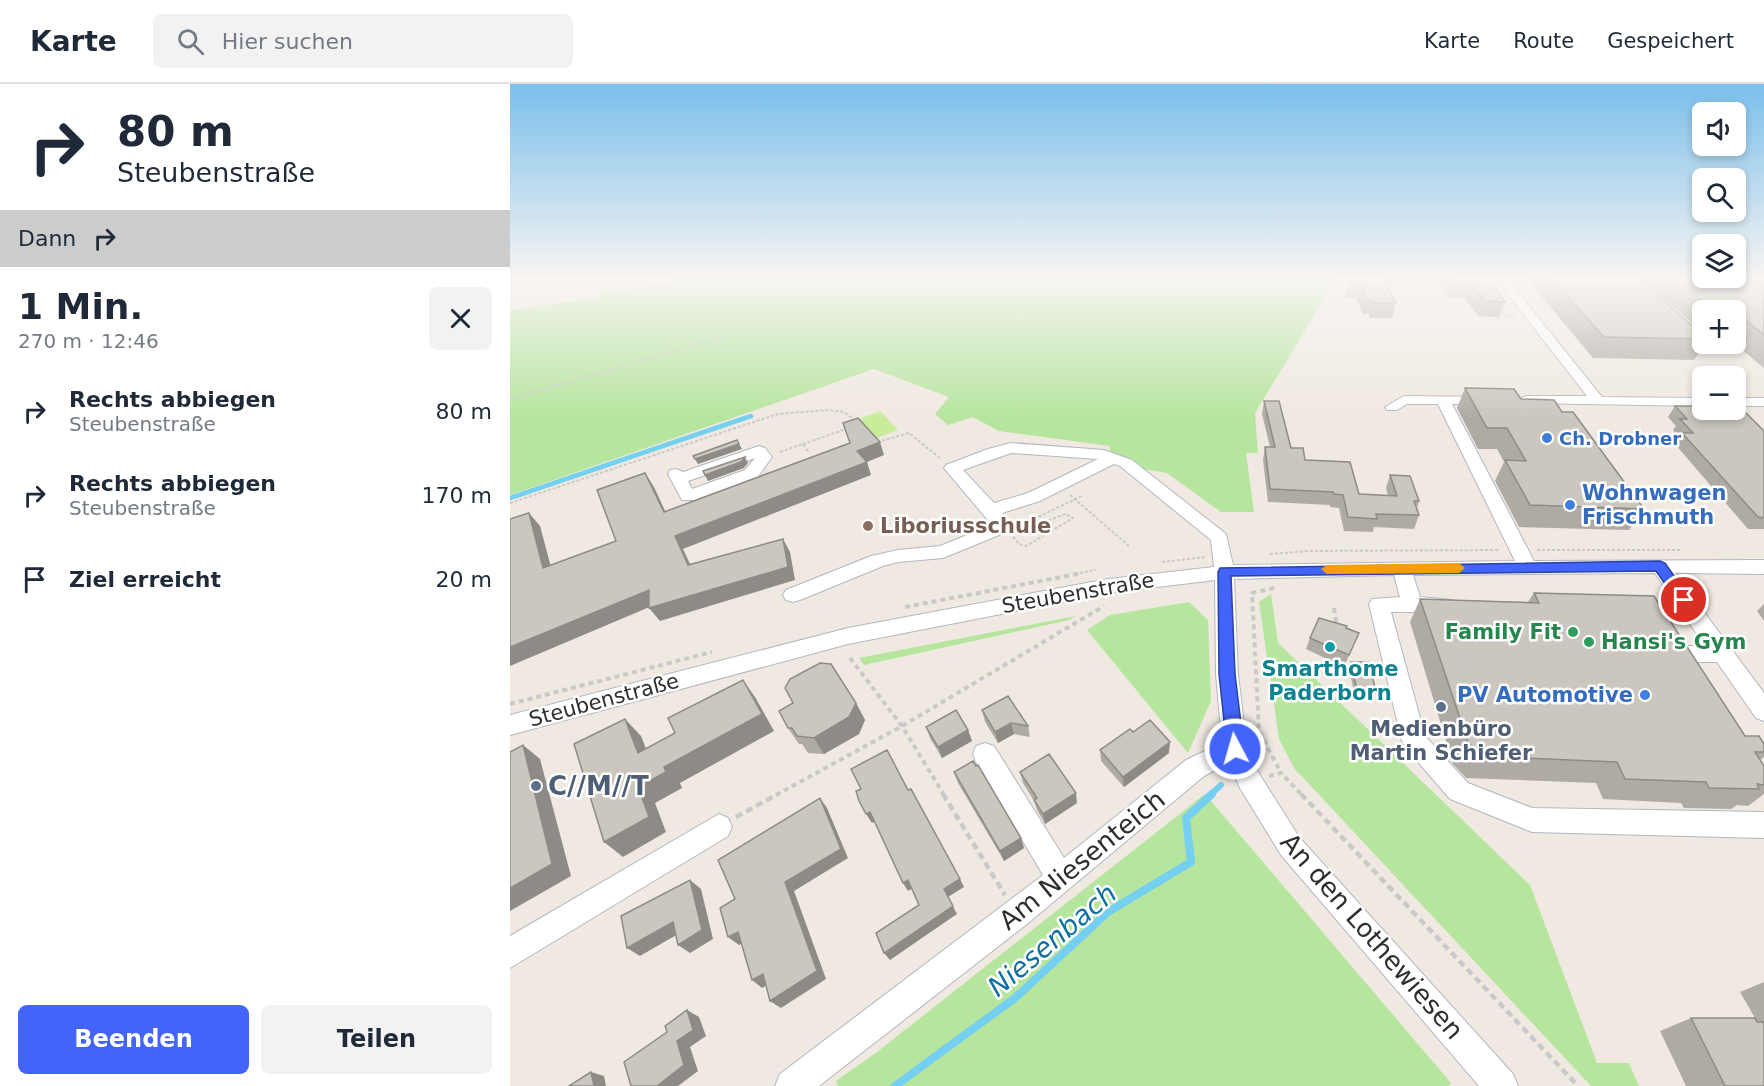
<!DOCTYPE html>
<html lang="de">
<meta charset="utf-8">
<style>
:root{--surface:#fff;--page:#f2f2f3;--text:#1f2937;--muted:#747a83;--line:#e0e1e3;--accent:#4264fb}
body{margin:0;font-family:"DejaVu Sans",sans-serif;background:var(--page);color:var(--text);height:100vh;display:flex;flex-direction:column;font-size:22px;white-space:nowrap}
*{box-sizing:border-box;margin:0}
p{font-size:20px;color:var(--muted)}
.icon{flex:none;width:33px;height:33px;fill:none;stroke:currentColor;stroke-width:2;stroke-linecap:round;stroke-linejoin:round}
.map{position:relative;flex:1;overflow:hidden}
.side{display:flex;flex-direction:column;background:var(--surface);width:510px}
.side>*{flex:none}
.guide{background:#fff;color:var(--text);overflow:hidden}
.buttons{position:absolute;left:1182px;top:18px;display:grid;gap:12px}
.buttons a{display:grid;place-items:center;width:54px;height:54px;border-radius:9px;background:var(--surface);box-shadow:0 3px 9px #0003;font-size:30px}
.pin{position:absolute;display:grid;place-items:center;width:51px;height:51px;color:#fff;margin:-26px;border:3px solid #fff;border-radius:50%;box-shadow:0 2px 6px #0007}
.me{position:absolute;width:66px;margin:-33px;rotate:354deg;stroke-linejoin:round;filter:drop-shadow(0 0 4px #0008)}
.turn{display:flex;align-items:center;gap:21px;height:126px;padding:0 18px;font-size:27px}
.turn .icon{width:78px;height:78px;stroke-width:2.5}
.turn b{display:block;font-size:42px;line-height:51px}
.then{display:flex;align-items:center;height:57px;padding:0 18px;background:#0003;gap:12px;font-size:22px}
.round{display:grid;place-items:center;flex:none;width:63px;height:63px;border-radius:9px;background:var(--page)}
.summary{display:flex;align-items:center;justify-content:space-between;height:102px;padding:0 18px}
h1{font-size:36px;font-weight:800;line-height:45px}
.primary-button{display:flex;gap:12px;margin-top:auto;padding:12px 18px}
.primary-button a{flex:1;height:69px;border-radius:9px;background:var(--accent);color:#fff;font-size:24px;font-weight:800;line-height:69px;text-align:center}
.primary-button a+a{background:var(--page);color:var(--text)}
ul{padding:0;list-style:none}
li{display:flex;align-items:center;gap:18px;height:84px;padding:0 18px}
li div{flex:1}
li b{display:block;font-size:22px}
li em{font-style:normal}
header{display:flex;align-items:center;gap:36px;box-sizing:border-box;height:84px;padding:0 30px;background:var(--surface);border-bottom:2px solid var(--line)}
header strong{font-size:28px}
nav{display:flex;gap:33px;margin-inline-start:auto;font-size:21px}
.search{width:420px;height:54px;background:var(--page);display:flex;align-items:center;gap:15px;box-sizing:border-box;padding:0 21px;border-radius:9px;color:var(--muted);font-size:22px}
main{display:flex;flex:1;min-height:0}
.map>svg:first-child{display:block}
</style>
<header>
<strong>Karte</strong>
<div class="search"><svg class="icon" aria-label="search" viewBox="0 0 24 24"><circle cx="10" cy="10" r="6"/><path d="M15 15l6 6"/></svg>Hier suchen</div>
<nav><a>Karte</a><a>Route</a><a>Gespeichert</a></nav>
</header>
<main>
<section class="side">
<div class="guide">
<div class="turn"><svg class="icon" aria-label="right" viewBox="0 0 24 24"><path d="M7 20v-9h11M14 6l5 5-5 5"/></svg><div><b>80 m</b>Steubenstraße</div></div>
<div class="then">Dann<svg class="icon" aria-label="right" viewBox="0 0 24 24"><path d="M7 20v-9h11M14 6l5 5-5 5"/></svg></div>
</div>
<div class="summary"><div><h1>1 Min.</h1><p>270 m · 12:46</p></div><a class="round"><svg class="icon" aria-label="close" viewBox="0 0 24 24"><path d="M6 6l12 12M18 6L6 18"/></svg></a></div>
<ul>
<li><svg class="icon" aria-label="right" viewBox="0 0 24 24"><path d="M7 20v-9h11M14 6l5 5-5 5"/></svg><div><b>Rechts abbiegen</b><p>Steubenstraße</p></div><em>80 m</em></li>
<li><svg class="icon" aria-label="right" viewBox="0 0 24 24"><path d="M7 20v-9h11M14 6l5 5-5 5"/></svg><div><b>Rechts abbiegen</b><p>Steubenstraße</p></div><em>170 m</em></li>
<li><svg class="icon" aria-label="arrive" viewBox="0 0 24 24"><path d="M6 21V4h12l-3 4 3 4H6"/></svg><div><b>Ziel erreicht</b></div><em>20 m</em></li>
</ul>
<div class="primary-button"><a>Beenden</a><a>Teilen</a></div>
</section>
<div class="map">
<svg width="1254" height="1002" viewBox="0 0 1254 1002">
<rect width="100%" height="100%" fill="#efe9e1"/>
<g fill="#b6e59e">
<path d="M162,194H827L745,329L748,369H736L744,428H711L657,389L633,385L600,371V362L489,347L463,333L438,341L425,330L439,313L364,285L0,411V226L84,214L86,210L161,199Z"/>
<path d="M761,510L768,559L1020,801L1087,979H1119L1129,1002H1081L784,684L769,655L749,518Z"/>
<path d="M679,518L698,536L701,617L678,669L577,546L600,531Z"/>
<path d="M566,532L559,536L354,581L349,574Z"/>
<path d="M695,710L941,999L939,1002H328L326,997L367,968Z"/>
</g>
<path fill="#c9ec9a" d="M370,327L388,346L364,355L347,336Z"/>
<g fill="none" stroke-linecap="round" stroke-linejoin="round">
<path stroke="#75cff0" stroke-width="4.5" d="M0,414L241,332"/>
<path stroke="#75cff0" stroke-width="6" d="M700,711L711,701"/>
<path stroke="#75cff0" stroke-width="8" d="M385,1002L505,914L598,828L681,778L676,734L702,710"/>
<defs>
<g id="minor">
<path d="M985,194H996L1092,313L1192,314V322L1013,319L1011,316L1013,313L1018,312H1077Z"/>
<path d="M894,312L982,313L984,316L982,319L977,320H942L1024,477L1254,476V490L1165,489L1254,609V637L1246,634L1207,578H1174L1166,576L1163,570L1166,564L1174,562H1195L1145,489L903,491L910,513L942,516L945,521L942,526L935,528H881L915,652L958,699L1022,724L1254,728V754L1022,748L940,715L896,664L892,657L859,520L862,515L890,513L884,491L724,495L728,590L737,665L748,688L789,753L1003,990L1008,1002H969L771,771L730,704L719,679L694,692L517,840L309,1002H265L270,990L533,791L466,678L463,670L466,662L475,659L484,662L554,774L676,676L712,659L706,590L705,496L598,509L338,560L0,651V631L338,544L598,495L704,483L701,456L610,382L604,380L530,417L492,429L502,443L499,447L433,474L388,478L373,482L290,516L283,518L276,516L273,511L276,506L361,472L388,466L430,462L482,441L434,384L436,381L478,365L501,359L594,366L622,376L716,450L723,481L1005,477L928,320H897L887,326H877L875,323ZM501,369L588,375L518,409L484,419L453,386Z"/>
<rect x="1226" y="314" width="28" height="8"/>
<path d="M249,362L255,364L262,373L247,394L184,416H172L158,390L160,386L166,385L173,388ZM245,374L235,386L182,405L178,397Z"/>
<path d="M209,730L218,734L222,743L218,752L0,884V852Z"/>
</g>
</defs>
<use href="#minor" stroke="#b4b7c1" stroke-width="2"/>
<g stroke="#c9c9c9" stroke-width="2" stroke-dasharray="3 2" stroke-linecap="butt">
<path d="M988,228L1004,234"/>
<path d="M0,315L214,253"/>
<path d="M367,358L399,349L431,375"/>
<path d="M293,360L339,344"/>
<path d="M270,368L293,360L298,367"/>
<path d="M560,411L620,463"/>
<path d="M0,419L268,330L318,326L334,328L346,337"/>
<path d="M509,438L530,432L572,412"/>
<path d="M503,453L509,460L516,462L563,434L555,430L510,448"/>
<path d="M1027,466H1170"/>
<path d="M760,470L799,467L990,466"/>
<path d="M652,478L696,473"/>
<path d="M565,490L586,486"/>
</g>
<g stroke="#c9c9c9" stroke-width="4" stroke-dasharray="5 4" stroke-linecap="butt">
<path d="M764,504L742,509L749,647L771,689"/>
<path d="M395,523L572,489"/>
<path d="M824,524L827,543"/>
<path d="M340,574L392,642L434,711"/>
<path d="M0,620L202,568"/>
<path d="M759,692L771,689L792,711"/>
<path d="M266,711L392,642L594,522"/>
</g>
<g stroke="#c9c9c9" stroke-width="4.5" stroke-dasharray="7 4.5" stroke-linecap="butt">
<path d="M433,710L495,811"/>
<path d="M791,710L1068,1002"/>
<path d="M226,733L268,710"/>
</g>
<use href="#minor" fill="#fff" fill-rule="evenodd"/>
</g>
<g fill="#afaba4">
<path d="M842,194H977L995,218L989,233L969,232L954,214L940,213L932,200L876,199L886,219L882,234H860L859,230H853L846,214H835L839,199Z"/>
<path d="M1016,194H1129L1192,255V260H1195L1184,276L1083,274Z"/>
<path d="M1131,194H1245L1254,201V284L1225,260L1226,226H1192V248Z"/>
<path d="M955,304L1011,315L1052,328L1134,425L1119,446L1009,443L985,397L994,378L987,365H968L947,324Z"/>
<path d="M754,317L781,364L795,376L849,410L878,412L876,404L880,391L909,417L907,424L909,431L904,445L864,443L863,448L834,447L829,424L820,423V421L758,418L753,376L755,363H760L752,330Z"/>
<path d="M1165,322L1254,347V445H1238L1165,360L1169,353L1163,346L1166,342L1158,333Z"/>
<path d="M1024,509L1235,652L1254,660V673L1250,676L1254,682V710L1238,722L1227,721L1221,725L1174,724L1171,719L1093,715L1086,699L956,694L943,680L900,538L910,515L1018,518Z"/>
<path d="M1254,520V537L1247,527Z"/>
<path d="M836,544L849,549L834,583L796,565L800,554Z"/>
<path d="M841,578L866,608L863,613H845L839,584Z"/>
<path d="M346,619L355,636L349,650L314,670L298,669L292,660H289L278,644Z"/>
<path d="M472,626L518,642L520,653L504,650L488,659L475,638Z"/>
<path d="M416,643L458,646L462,657L432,674L420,654Z"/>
<path d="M623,648L659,669L614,703L591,677L590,666Z"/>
<path d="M466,682L511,754L514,764L494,777L448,699L444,688Z"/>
<path d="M510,688L567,719L535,740L527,726L524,717L513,699Z"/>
<path d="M1254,898V1002H1176L1150,947L1181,934H1245L1230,908Z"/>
</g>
<g fill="#8e8b86">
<path d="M370,358L374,371L352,380L347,367Z"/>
<path d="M229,360L232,365L188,380L185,375Z"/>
<path d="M235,373L238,379L234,384L198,397L195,391Z"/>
<path d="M357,378L361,391L173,465L187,495L178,481L165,452Z"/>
<path d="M135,389L144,403L162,442L154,428Z"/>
<path d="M19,429L30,442L45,498L33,484Z"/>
<path d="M273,455L280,468L285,496L150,537L139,524Z"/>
<path d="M139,506L149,519L0,582V563Z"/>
<path d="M233,596L245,613L264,647L170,699L172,704L145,719L156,748L113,773L94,758L128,703L154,683Z"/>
<path d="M346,619L355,636L349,650L314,670L304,654Z"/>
<path d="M115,635L131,652L144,685L128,669Z"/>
<path d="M501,639L504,650L488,659L485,648Z"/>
<path d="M458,646L462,657L432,674L428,663Z"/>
<path d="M660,658L659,669L614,703L613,693Z"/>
<path d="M13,661L30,675L61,792L0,827V804Z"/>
<path d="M566,709L567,719L535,740L533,730Z"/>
<path d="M310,714L317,724L338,774L284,807L316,895L271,924L260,917L275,798Z"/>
<path d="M360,728L366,737L362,739L356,730Z"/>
<path d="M511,754L514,764L494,777L490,767Z"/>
<path d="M450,795L454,803L438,813L447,830L380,876L374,869L434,805Z"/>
<path d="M180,796L191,805L203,855L180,869L168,861Z"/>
<path d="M398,796L403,804L398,807L393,799Z"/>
<path d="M163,838L175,846L130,872L117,864Z"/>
<path d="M228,848L238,856L229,861L218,853Z"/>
<path d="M253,890L263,898L252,904L242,896Z"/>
<path d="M177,926L189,933L196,952L180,963L188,987L168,1002H147Z"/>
<path d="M81,988L94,992L96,1002H84Z"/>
</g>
<g fill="#cbc7bf" stroke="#8e8b86" stroke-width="1.5">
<path d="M842,194H873L886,219H864L863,215H857L850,199H839Z"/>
<path d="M942,194H977L995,218L975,217L959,199H945Z"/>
<path d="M1041,194H1129L1192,251V255L1094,253Z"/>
<path d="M1164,194H1245L1254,201V251L1226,228V226H1223L1220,224L1218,226H1204Z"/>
<path d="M955,304L1004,305L1011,315L1044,316L1052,328H1063L1134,425L1020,421L995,376L1016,377L997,344H977Z"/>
<path d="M754,317H769L781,364H793L795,376L840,378L849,410L887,412L880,391L900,392L909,417H904L909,431L866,430L867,435L838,433L833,411L824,410L823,408L760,405L755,363H765Z"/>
<path d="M1165,322H1192V326H1226V323H1230L1254,347V434L1248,433L1172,349H1183L1170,335H1177Z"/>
<path d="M348,334L370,358L347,367L357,378L165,452L178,481L273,455L278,483L139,524V506L0,563V435L19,429L33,484L106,457L87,406L135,389L154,428L340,359L333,339Z"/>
<path d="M227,356L229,360L185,375L183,372Z"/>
<path d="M235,373L231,378L195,391L193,387Z"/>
<path d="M1024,509L1144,512L1235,652H1249L1254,660V668H1245L1254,682V701L1247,700L1249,705L1199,704L1196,698L1115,695L1107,678L971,672L958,658L910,515L1029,519Z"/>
<path d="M809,534L837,542L836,544L849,549L839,571L800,554Z"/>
<path d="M841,578H859L866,608L847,607Z"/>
<path d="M310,579L321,580L346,619L339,633L304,654L287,652L282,644H278L269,627L283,619L275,604L280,595Z"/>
<path d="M233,596L252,630L154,683L156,688L128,703L139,733L94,758L64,660L115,635L128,669L165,649L158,634Z"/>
<path d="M498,612L518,642L501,639L485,648L472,626Z"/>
<path d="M446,626L458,646L428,663L416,643Z"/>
<path d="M640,636L660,658L613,693L590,666L620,645L623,648Z"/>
<path d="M13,661L42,780L0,804V668Z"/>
<path d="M377,666L398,706L401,705L450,795L434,805L443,822L374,869L366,849L409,821L398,796L393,799L360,728L356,730L349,717L346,707L351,705L341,685Z"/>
<path d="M539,670L566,709L533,730L524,716L527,714L510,688Z"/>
<path d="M463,677L466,682L468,681L511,754L490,767L444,688Z"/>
<path d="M310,714L331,765L275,798L307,887L260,917L253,890L242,896L228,848L218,853L210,824L225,815L208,776Z"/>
<path d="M180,796L192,846L168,861L163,838L117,864L111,832Z"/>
<path d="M177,926L183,946L167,957L174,981L147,1002H121L114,978L157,948L155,942Z"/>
<path d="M1181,934H1245L1247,938H1254V1002H1215Z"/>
<path d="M81,988L84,1002H59Z"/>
</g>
<linearGradient id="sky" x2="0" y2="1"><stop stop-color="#7abfeb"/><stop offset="0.58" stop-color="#f8f5f2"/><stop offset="1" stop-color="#f8f5f2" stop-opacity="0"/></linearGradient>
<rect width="1254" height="335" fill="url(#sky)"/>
<path fill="#4264fb" stroke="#2b41a3" stroke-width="1.5" d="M1150,477L1155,479L1179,513L1181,516L1179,520H1169L1146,487L721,492L725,590L734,665L731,670L725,673L719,670L717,665L709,590L708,488L710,484Z"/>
<path fill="#f59e0b" d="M949,479L955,484L949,489L817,490L811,485L817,481Z"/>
<g fill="#3f7fe0" stroke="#fff" stroke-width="2">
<circle cx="1037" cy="354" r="6"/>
<circle cx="1060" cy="421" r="6"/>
<circle cx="1135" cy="611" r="6"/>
</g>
<circle fill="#8d6e63" stroke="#fff" stroke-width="2" cx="358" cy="442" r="6"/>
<g fill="#2e9e5b" stroke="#fff" stroke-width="2">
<circle cx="1063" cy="548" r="6"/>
<circle cx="1079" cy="558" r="6"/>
</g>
<circle fill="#0f9aa8" stroke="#fff" stroke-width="2" cx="820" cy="563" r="6"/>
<g fill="#5c6f8a" stroke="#fff" stroke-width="2">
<circle cx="931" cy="623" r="6"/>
<circle cx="26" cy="702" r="6"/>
</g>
<g text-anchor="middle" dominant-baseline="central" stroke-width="5" stroke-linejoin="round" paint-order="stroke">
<g font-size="18" font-weight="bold" fill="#366cbe" stroke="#fff" text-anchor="start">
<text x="1049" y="354">Ch. Drobner</text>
</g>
<g font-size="21" font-weight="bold" fill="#366cbe" stroke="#fff" text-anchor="start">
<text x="1072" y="409">Wohnwagen<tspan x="1072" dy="24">Frischmuth</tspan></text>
<text x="1123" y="611" text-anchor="end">PV Automotive</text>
</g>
<g font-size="21" font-weight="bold" fill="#785e54" stroke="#fff" text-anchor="start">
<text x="370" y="442">Liboriusschule</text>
</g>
<g font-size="21" fill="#2e2e2e" stroke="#fff">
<text transform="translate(568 509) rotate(-10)">Steubenstraße</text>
<text transform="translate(94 616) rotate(-15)">Steubenstraße</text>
</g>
<g font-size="21" font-weight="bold" fill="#27864d" stroke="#fff" text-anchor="end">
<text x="1051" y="548">Family Fit</text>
<text x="1091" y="558" text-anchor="start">Hansi's Gym</text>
</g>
<g font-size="21" font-weight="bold" fill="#0d838f" stroke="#fff">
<text x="820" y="585">Smarthome<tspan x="820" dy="24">Paderborn</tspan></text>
</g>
<g font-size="21" font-weight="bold" fill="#4e5e75" stroke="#fff">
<text x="931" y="645">Medienbüro<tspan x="931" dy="24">Martin Schiefer</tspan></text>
</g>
<g font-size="26" font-weight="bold" fill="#4e5e75" stroke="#fff" text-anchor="start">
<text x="38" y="702">C//M//T</text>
</g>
<g font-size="26" fill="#2e2e2e" stroke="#fff">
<text transform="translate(572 776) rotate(-39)">Am Niesenteich</text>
<text transform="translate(862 852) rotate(49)">An den Lothewiesen</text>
</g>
<g font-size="27" font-style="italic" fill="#0d6fa3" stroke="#fff">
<text transform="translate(542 856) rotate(-40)">Niesenbach</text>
</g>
</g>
</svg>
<div class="buttons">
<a><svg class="icon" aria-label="sound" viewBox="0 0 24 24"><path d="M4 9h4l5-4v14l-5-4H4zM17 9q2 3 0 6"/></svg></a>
<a><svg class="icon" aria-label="search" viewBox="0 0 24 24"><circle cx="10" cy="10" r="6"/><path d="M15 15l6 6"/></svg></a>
<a><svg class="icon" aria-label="layers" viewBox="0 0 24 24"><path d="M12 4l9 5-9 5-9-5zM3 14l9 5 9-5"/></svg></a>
<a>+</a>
<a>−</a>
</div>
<div class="pin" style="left:1174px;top:516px;background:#d93025"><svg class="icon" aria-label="arrive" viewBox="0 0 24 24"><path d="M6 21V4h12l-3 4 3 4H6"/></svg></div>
<svg class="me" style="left:725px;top:665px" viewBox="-20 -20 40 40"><circle r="17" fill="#4264fb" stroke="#fff" stroke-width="3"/><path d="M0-11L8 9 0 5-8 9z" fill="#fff"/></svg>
</div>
</main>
